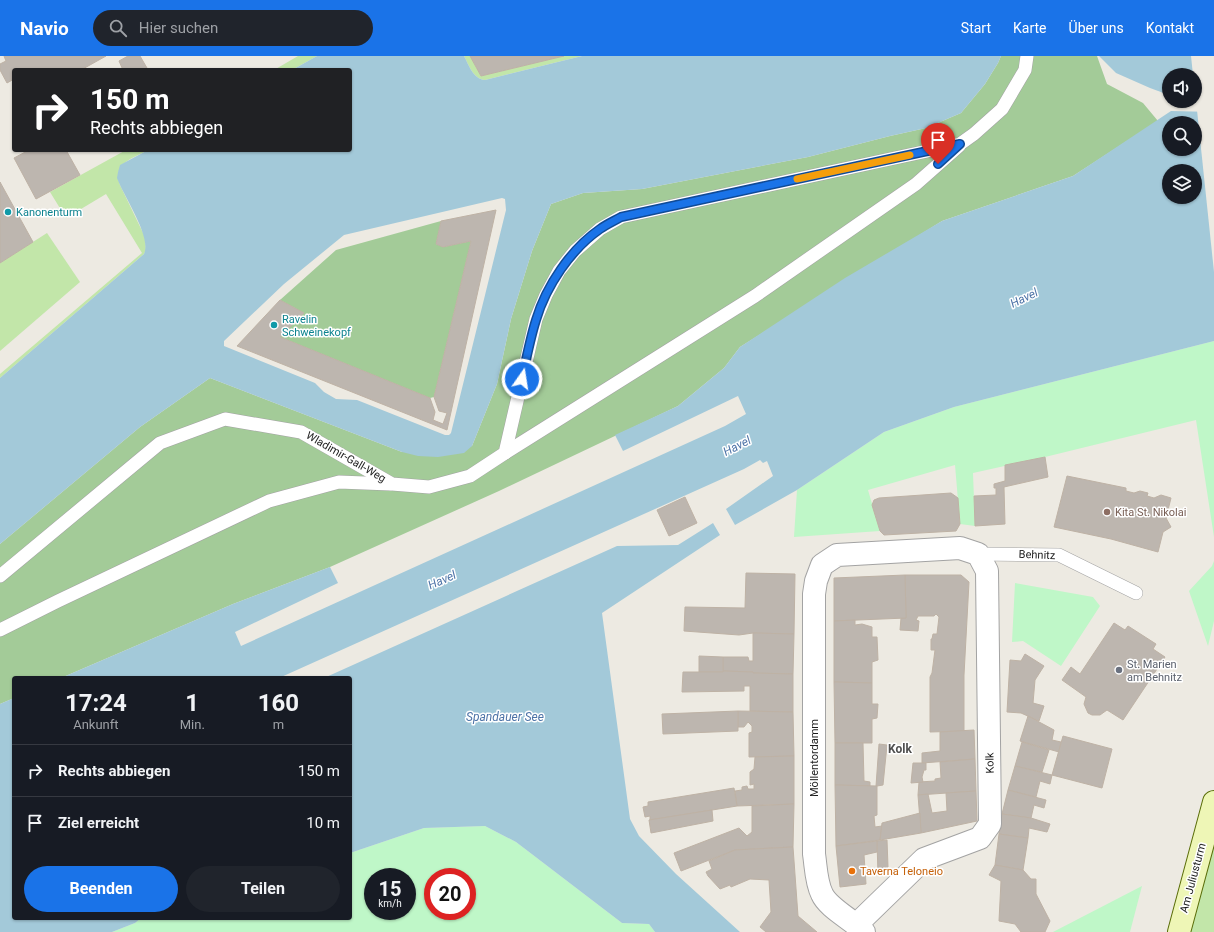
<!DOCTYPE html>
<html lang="de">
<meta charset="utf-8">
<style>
:root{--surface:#171b24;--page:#20242c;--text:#f1f3f6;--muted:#9ea1a6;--line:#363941;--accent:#1a73e8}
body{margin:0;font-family:Roboto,sans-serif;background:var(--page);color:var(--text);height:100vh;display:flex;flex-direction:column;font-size:15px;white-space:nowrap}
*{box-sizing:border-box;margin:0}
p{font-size:13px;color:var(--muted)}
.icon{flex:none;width:22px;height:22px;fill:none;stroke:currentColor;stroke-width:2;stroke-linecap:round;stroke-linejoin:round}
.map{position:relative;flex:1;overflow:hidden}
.side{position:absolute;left:12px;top:620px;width:340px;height:244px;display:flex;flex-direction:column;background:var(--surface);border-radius:4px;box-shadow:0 1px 3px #0004}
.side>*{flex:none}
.top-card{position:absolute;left:12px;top:12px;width:340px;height:84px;border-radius:4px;box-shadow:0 1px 3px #0004;background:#202124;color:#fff;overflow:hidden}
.controls{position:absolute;left:1162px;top:12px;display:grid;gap:8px}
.controls a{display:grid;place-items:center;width:40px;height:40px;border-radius:50%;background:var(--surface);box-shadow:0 1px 3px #0004;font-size:20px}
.speed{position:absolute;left:364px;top:812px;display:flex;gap:8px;font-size:20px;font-weight:700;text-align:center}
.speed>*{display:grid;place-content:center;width:52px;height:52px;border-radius:50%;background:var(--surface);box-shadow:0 1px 3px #0004;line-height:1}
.speed small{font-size:10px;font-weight:400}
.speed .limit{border:6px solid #d22;background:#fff;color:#111}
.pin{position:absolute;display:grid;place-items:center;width:34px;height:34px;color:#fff;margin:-41px -17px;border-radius:50% 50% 50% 0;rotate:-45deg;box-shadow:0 0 4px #0007}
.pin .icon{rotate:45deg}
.me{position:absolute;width:44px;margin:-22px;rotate:13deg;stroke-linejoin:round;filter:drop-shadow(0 0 3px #0008)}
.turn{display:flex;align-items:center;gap:14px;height:84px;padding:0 12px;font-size:18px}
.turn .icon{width:52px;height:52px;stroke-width:2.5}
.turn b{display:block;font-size:28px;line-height:34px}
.eta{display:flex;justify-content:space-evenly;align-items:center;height:68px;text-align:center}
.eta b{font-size:24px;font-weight:700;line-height:28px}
.primary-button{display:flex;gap:8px;margin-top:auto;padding:8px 12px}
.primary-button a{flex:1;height:46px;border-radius:24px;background:var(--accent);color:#fff;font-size:16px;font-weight:700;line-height:46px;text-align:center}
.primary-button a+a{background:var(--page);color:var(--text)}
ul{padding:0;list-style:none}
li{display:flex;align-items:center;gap:12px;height:52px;padding:0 12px;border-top:1px solid var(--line)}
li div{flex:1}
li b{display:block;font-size:15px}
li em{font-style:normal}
header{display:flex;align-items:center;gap:24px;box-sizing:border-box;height:56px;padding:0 20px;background:var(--accent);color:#fff}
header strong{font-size:19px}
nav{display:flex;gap:22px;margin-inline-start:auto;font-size:14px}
.search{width:280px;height:36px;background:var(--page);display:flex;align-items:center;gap:10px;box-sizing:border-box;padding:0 14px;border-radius:22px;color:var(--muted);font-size:15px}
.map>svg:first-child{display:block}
</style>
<header>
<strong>Navio</strong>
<div class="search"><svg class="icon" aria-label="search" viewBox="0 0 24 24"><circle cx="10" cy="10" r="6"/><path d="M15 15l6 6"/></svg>Hier suchen</div>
<nav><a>Start</a><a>Karte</a><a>Über uns</a><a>Kontakt</a></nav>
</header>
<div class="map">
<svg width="1214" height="876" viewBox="0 0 1214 876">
<rect width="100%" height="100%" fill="#edeae2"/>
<g fill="#c2e6a9">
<path d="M298,0H317L292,14H274Z"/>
<path d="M464,0H470L481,20L564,0H582L485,24C473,23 469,9 464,0Z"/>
<path d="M126,94H148C132,103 112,107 120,129L145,181L146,194L144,198L0,322V318L142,197L106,138L66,162L50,136Z"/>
<path d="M47,177L80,226L0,295V207Z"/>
<path d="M1214,786V876H1190Z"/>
</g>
<g fill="#a3cb98">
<path d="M1001,0H1097L1107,28L1143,47L1158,65L1073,120L942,165L740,291L724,312L678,350L499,435L330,511L233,548L61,622H14V642L0,648V488L140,371L210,322L402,396L472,390L497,328L511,263L532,195L551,148L583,137L642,133L808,101L890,80L926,72L961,57L985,28L998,7Z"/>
<path d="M441,165L436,188L443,191L471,185L434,341L430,342L280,281L304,257L280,244L336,194Z"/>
</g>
<g fill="#bff7c8" fill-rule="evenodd">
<path d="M1214,285V481L1196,364L1045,401L973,417L975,470L960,468L955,409L868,434L880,475L794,481L797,434L884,376L954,351Z"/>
<path d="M1214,505V565L1208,590L1189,535L1212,510Z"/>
<path d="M1015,527L1093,541L1100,550L1061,610L1023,585L1012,586Z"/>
<path d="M485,770L516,786L622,867L649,868L655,876H112L135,867L141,862H350V797L424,772ZM373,821H407V855H373ZM433,821H467V855H433Z"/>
<path d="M1142,830L1130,876H1053Z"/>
</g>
<g fill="#a3c9d9" fill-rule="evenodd">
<path d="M317,0H464C469,9 473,23 485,24L582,0H1001L998,7L985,28L961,57L926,72L890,80L808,101L642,133L583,137L551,148L532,195L511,263L497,328L472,390L464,397L438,401L418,400L402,396L210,322L140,371L0,488V322L144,198C152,181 124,141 117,122L118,116L120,109L148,94H350V14H292ZM502,142L505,143L506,154L451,377L449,379H445L357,344L336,343L324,336L315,327L224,290V285L284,228L344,179Z"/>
<path d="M1099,0H1214V43L1195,42V19H1169V39L1150,32L1116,17Z"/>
<path d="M1171,55L1214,56V285L954,351L884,376L797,434L735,469L726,453L773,420L767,405L763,407L760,404L744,413L279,622H61L233,548L330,511L338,527L235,576L241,590L725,370L746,358L738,340L623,395L615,379L678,350L724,312L740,291L845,222L942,165L1073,120ZM1169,67H1195V93H1169ZM1169,115H1195V141H1169Z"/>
<path d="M713,467L720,479L602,557L630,763L639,780L676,818L740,876H655L649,868L622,867L516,786L485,770L424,772L350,797V622H324L617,490L678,489Z"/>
<path d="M14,642V862H141L135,867L112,876H0V648Z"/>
</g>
<g fill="#edeae2">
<path d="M1191,0H1214V45L1196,44L1195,19H1193Z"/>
<path d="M1197,54H1214V216Z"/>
</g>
<g fill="#bdb6af" stroke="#beb2a5">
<path d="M4,0H106L81,14H14V23L7,27L0,14V8L6,5Z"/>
<path d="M128,0H140L147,12L143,14H123L119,5Z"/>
<path d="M470,0H564L481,20Z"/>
<path d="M29,94H66L80,119L36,143L14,102Z"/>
<path d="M0,126L33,186L0,207Z"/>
<path d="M496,154L447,374L237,290L280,244L304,257L280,281L430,342L435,356L433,364L443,368L447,357L439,355L434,341L471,185L443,191L436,188L441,165Z"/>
<path d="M1045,401L1048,421L1004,431L1005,468L975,470L974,440L996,439V432H994V428L1005,425V409Z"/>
<path d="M1067,420L1126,432V435L1134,437L1140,435L1148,437L1147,440L1154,442L1161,439L1171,442L1166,462L1171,471L1163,476L1158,496L1111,483L1054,471Z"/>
<path d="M951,437L958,442L960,468L956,475L884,479L880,475L872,449L874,444L879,442Z"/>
<path d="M685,441L697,467L669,480L657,454Z"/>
<path d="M746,517L795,518L794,578L753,577L739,579L684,575L685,551L745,552Z"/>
<path d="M905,519H961L969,526L964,619V675L930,676V621L932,617L935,594H931V583H932L933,578H937L939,561L936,558L934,560H918L916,564L919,565L918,575L900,574L901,562H906Z"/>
<path d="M905,519L906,562L834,565V522Z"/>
<path d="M855,564V569L862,568L872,571V581H877L878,604L872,606V627L834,626V565Z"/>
<path d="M1114,567L1125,574L1128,570L1156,588L1153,593L1165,601L1123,664L1107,654L1100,659H1092L1088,657L1084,648L1086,641L1062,624L1071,611L1080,618Z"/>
<path d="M753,577L794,578L793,618L753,617V616L723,615V601H748L749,605H753Z"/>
<path d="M1025,598L1044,610L1035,624L1033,647L1044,650L1039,665L1021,657L1007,656L1010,604L1021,605Z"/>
<path d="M699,600L723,601V616H699Z"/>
<path d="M723,615L753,616V617L793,618V656L750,655V630H744V635L682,636L683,616H723Z"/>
<path d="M834,626L872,627V648H878L877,662L872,663V687H835Z"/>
<path d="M738,655L793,656L794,700L749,701V677L752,676V670L748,666L744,671H738Z"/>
<path d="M738,655V675L663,678L662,658Z"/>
<path d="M1028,660L1054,674L1052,684L1061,686L1059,696L1020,685Z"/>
<path d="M974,674L975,703L922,707V697L940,695V676Z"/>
<path d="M1063,680L1112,693L1102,732L1052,719Z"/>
<path d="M1022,686L1049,694L1042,716L1015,710Z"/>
<path d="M835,687H863L864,725L870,726V730L835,729Z"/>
<path d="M879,688L887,689L883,729L877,730H876Z"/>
<path d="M794,700V748L737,750L735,735L742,734V731L747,730L748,733H754V728L750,729V716L754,713L755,701Z"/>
<path d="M975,703L976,735L918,739L919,726L935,725V723L941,722L940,706Z"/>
<path d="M913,707H926V714H924L922,721L923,726L911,727Z"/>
<path d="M1015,710L1052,719L1050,728L1040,725L1036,741L1008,734Z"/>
<path d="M835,729L877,730V759L874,760L875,771L882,770L880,784L836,790Z"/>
<path d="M734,732L737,750L650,764V760L645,761L643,751L648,750V746Z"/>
<path d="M1008,734L1046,744L1044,752L1034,749L1031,762L1002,758Z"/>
<path d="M976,735L977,765L921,777L918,739L928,738L932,757L947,755L946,737Z"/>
<path d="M794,748L793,791L735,794L681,815L674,797L739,772L747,780L752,776V750Z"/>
<path d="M712,754L713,765L651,777L649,764Z"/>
<path d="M920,757L921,777L880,784L882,767Z"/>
<path d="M1002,758L1031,762L1050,768L1047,776L1029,772L1028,782L999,778Z"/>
<path d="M999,778L1028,782L1023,814L995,809Z"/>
<path d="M887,784L888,811L878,819L877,785Z"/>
<path d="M877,785V796L864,799L866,828L840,831L836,790Z"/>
<path d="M793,791L798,860L817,876H766L760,871L771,856L769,824L750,823L731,831L730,829L720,833L708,820L706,816L712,813L709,805L735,794Z"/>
<path d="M995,809L1023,814L1031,823H1036V838L1050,865L1045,876H1021L1015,868L999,865L1001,825L989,819Z"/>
</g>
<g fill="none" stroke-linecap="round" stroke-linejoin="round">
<defs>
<g id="lane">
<path d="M505,397L755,240L916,128L959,90"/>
<path d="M978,498L1059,499L1136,537"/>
<path d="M0,520L160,387L225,363L301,376L392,428L429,431L470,420L505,397L536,263L546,239L559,215L575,195L600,173L621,161L960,88L974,78L1002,53L1025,14L1027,0"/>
<path d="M0,574L58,545L269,445L339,426L390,428"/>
</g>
<path id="street" d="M857,868L924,803L980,782L990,768L987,515L978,498L960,492L837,499L822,509L816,525L814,538V798C816,811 816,826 822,838C828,852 853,864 864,876"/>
<path id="secondary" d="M1179,876L1214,746"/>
</defs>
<use href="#lane" stroke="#a3a3a3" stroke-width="14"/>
<use href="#street" stroke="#a3a3a3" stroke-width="24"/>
<use href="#secondary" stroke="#5a6d09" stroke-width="24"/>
<use href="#lane" stroke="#fff" stroke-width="13"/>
<use href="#street" stroke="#fff" stroke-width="22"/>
<use href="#secondary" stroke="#eef6b6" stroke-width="22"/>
</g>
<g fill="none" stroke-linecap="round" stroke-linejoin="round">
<defs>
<path id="route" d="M522,323C526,304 530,283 536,264C546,230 571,193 600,173C607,168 614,165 621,161L960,88L938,108"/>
</defs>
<use href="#route" stroke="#114b97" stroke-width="10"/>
<use href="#route" stroke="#1a73e8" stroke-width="7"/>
<path stroke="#f59e0b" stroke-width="7" d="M797,123L910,99"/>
</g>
<g fill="#0f9aa8" stroke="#fff" stroke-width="1.5">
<circle cx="8" cy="156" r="4"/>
<circle cx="274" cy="269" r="4"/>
</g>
<circle fill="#8d6e63" stroke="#fff" stroke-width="1.5" cx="1107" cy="456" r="4"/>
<circle fill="#6b7280" stroke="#fff" stroke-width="1.5" cx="1119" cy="614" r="4"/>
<circle fill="#e8710a" stroke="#fff" stroke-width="1.5" cx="852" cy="815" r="4"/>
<g text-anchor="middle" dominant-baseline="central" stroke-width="3" stroke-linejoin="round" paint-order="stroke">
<g font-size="11" fill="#0d838f" stroke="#fff" text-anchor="start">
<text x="16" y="156">Kanonenturm</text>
<text x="282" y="263">Ravelin<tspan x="282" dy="13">Schweinekopf</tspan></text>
</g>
<g font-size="11" fill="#1c1c1c" stroke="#fff">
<text transform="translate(346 401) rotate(30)">Wladimir-Gall-Weg</text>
<text transform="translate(1037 499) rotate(2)">Behnitz</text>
<text transform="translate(814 702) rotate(-90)">Möllentordamm</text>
<text transform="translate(990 707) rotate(-91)">Kolk</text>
<text transform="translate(1193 822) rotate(-75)">Am Juliusturm</text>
</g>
<g font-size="11" fill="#785e54" stroke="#fff" text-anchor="start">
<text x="1115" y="456">Kita St. Nikolai</text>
</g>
<g font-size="11" fill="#5b616d" stroke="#fff" text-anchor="start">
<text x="1127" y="608">St. Marien<tspan x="1127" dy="13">am Behnitz</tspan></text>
</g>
<g font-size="11" fill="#c56008" stroke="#fff" text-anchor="start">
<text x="860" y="815">Taverna Teloneio</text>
</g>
<g font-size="12" font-style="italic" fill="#4d73a7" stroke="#fff">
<text transform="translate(1024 242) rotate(-26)">Havel</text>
<text transform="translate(737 390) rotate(-27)">Havel</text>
<text transform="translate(442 524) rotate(-24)">Havel</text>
<text x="505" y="661">Spandauer See</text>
</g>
<g font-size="12" font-weight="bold" fill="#4f4f4f" stroke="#fff">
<text x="900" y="693">Kolk</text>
</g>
</g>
</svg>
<div class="controls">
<a><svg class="icon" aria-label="sound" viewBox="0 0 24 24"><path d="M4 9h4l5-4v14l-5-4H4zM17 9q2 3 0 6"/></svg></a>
<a><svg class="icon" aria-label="search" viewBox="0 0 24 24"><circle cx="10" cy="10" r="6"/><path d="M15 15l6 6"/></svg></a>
<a><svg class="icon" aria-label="layers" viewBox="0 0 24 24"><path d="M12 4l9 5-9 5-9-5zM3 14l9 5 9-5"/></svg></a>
</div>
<div class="speed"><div>15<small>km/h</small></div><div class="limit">20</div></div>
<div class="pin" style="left:938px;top:108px;background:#d93025"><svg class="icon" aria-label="arrive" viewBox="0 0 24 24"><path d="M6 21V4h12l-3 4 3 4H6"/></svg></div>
<svg class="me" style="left:522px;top:323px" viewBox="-20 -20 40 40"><circle r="17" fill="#1a73e8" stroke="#fff" stroke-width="3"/><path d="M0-11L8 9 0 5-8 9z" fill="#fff"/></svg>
<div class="top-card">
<div class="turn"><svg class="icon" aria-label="right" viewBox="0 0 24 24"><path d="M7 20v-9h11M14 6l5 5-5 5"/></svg><div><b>150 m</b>Rechts abbiegen</div></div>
</div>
<section class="side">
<div class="eta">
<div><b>17:24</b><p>Ankunft</p></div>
<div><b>1</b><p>Min.</p></div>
<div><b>160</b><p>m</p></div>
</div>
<ul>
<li><svg class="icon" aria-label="right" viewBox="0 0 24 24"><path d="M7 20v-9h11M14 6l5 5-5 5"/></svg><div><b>Rechts abbiegen</b></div><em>150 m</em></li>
<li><svg class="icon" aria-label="arrive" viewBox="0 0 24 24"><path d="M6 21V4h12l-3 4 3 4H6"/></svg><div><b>Ziel erreicht</b></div><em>10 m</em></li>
</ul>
<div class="primary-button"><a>Beenden</a><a>Teilen</a></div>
</section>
</div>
